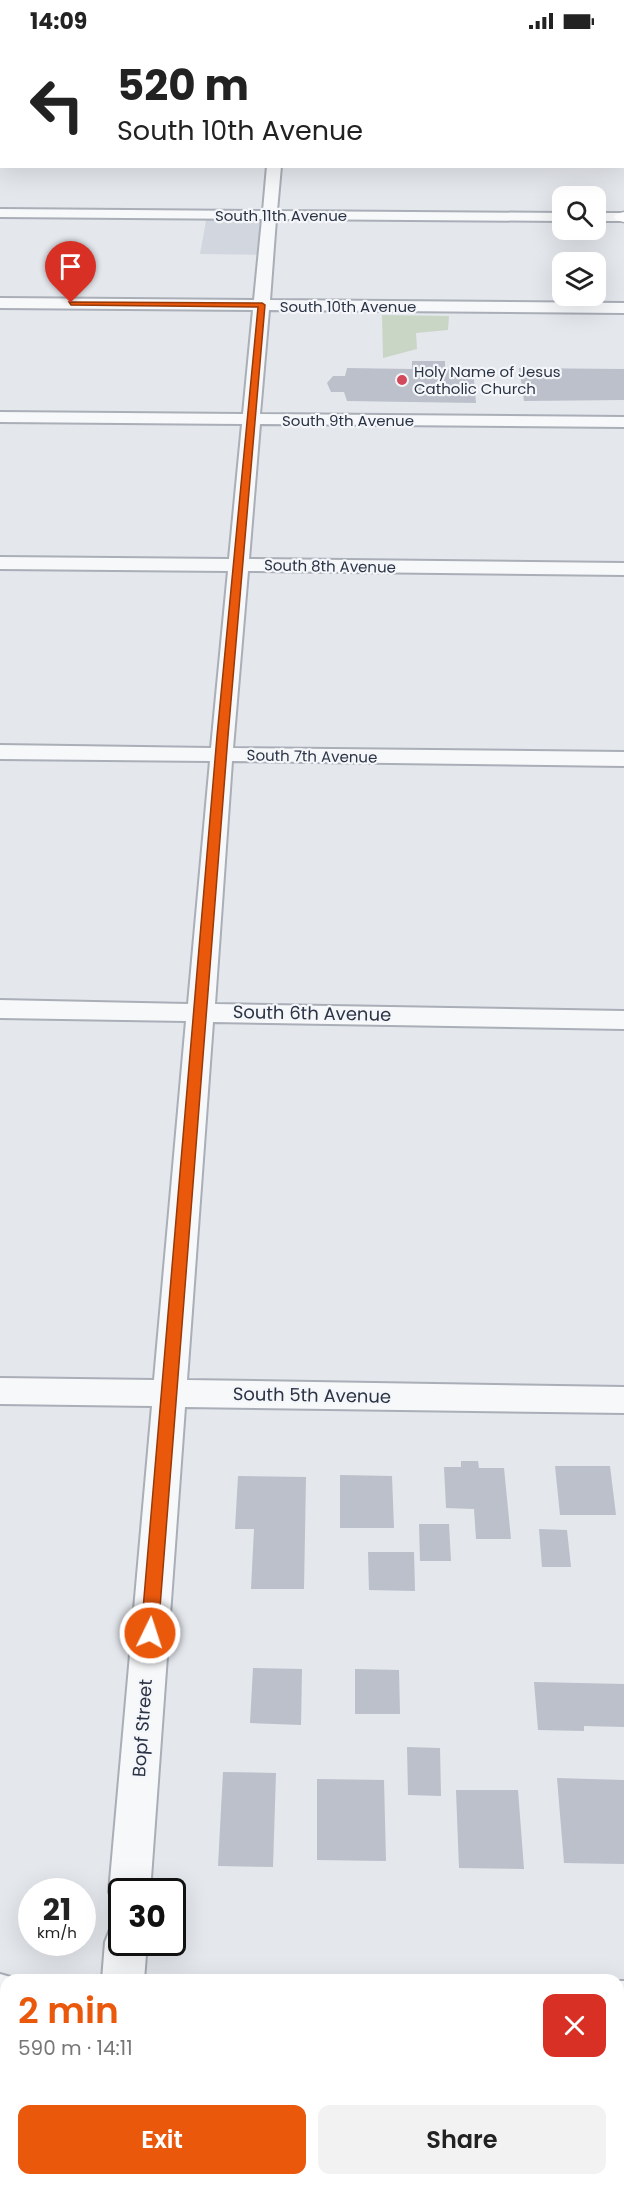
<!DOCTYPE html>
<meta charset="utf-8">
<style>
:root{--surface:#fff;--page:#f2f2f2;--text:#222;--muted:#767676;--accent:#ea580c}
body{margin:0;font-family:Poppins,sans-serif;background:var(--page);color:var(--text);height:100vh;display:flex;flex-direction:column;font-size:22px;white-space:nowrap}
*{box-sizing:border-box;margin:0}
p{font-size:20px;color:var(--muted)}
.icon{flex:none;width:33px;height:33px;fill:none;stroke:currentColor;stroke-width:2;stroke-linecap:round;stroke-linejoin:round}
.map{position:relative;flex:1;overflow:hidden}
.details{position:absolute;left:0px;top:1932px;width:624px;height:212px;display:flex;flex-direction:column;background:var(--surface);border-radius:18px 18px 0 0;box-shadow:0 6px 24px #0002}
.details>*{flex:none}
.top-card{position:absolute;left:0px;top:0px;width:624px;height:126px;box-shadow:0 6px 24px #0002;background:#fff;color:var(--text);overflow:hidden}
.fabs{position:absolute;left:552px;top:144px;display:grid;gap:12px}
.fabs a{display:grid;place-items:center;width:54px;height:54px;border-radius:12px;background:var(--surface);box-shadow:0 6px 24px #0002;font-size:30px}
.speed{position:absolute;left:18px;top:1836px;display:flex;gap:12px;font-size:30px;font-weight:700;text-align:center}
.speed>*{display:grid;place-content:center;width:78px;height:78px;border-radius:50%;background:var(--surface);box-shadow:0 6px 24px #0002;line-height:1}
.speed small{font-size:15px;font-weight:400}
.speed .limit{border:3px solid #111;border-radius:9px;background:#fff;color:#111}
.pin{position:absolute;display:grid;place-items:center;width:51px;height:51px;color:#fff;margin:-62px -26px;border-radius:50% 50% 50% 0;rotate:-45deg;box-shadow:0 0 6px #0007}
.pin .icon{rotate:45deg}
.me{position:absolute;width:66px;margin:-33px;rotate:4deg;stroke-linejoin:round;filter:drop-shadow(0 0 4px #0008)}
.turn{display:flex;align-items:center;gap:21px;height:126px;padding:0 18px;font-size:27px}
.turn .icon{width:78px;height:78px;stroke-width:2.5}
.turn b{display:block;font-size:42px;line-height:51px}
.round{display:grid;place-items:center;flex:none;width:63px;height:63px;border-radius:12px;background:var(--page)}
.headline{display:flex;align-items:center;justify-content:space-between;height:102px;padding:0 18px}
h1{font-size:36px;font-weight:600;line-height:45px;color:var(--accent)}
.primary-button{display:flex;gap:12px;margin-top:auto;padding:12px 18px}
.primary-button a{flex:1;height:69px;border-radius:12px;background:var(--accent);color:#fff;font-size:24px;font-weight:600;line-height:69px;text-align:center}
.primary-button a+a{background:var(--page);color:var(--text)}
.status{display:flex;justify-content:space-between;align-items:center;height:42px;padding:0 30px;background:var(--surface);direction:ltr}
.status svg{height:16px;fill:currentColor}
.map>svg:first-child{display:block}
</style>
<div class="status"><b>14:09</b><svg viewBox="0 0 49 12"><path d="M0 12V9h3v3zM5 12V6h3v6zM10 12V3h3v9zM15 12V0h3v12zM26 1h20v11H26zM47 4h2v5h-2z"/></svg></div>
<div class="map">
<svg width="624" height="2143" viewBox="0 0 624 2143">
<rect width="100%" height="100%" fill="#e4e7ec"/>
<path fill="#d2d6de" d="M207,173H270L266,213L200,212Z"/>
<path fill="#c9d6c5" d="M382,273L449,274L448,288L416,291L417,307L383,316Z"/>
<g fill="#bbc0ca">
<path d="M412,319H445V327H473L476,361L347,359L344,350H331L327,341L333,334H345L347,326L412,327Z"/>
<path d="M519,326L624,327V358L524,359Z"/>
<path d="M461,1419H478L479,1426H504L511,1497H476L474,1467L446,1466L444,1425H461Z"/>
<path d="M555,1424H610L616,1473H560Z"/>
<path d="M340,1433L392,1434L394,1486H340Z"/>
<path d="M238,1434L306,1435L304,1547H251L254,1487H235Z"/>
<path d="M419,1482H449L451,1519H420Z"/>
<path d="M539,1487L567,1488L571,1525H542Z"/>
<path d="M368,1510H414L415,1549L369,1548Z"/>
<path d="M253,1626L302,1627L301,1683L250,1681Z"/>
<path d="M355,1627L399,1628L400,1672H355Z"/>
<path d="M534,1640L624,1642V1685L584,1684V1689L538,1688Z"/>
<path d="M407,1705L440,1706L441,1754L408,1753Z"/>
<path d="M223,1730L276,1731L273,1825L218,1824Z"/>
<path d="M557,1736L624,1738V1822L564,1821Z"/>
<path d="M317,1737L384,1738L386,1819L317,1818Z"/>
<path d="M456,1748H518L524,1827L459,1826Z"/>
<path d="M618,2088H624V2143H611L610,2138H618Z"/>
<rect x="237" y="2138" width="82" height="5"/>
<rect x="474" y="2138" width="72" height="5"/>
</g>
<g fill="none" stroke-linecap="round" stroke-linejoin="round">
<defs>
<g id="minor">
<rect x="111" y="0" width="12" height="2"/>
<rect x="280" y="0" width="12" height="2"/>
<rect x="622" y="26" width="2" height="8"/>
<rect x="0" y="83" width="2" height="8"/>
<rect x="622" y="87" width="2" height="8"/>
<path d="M267,124H281L277,169L562,171V179L276,177L270,258L624,261V271L269,268L260,372L624,375V385L260,382L249,517L624,521V533L248,529L233,706L624,710V724L232,719L215,962L624,969V987L213,980L187,1338L624,1345V1371L185,1365L150,1850H122V1867L115,1864L109,1850L152,1364L0,1362V1336L154,1338L186,979L0,976V958L188,962L210,719L0,717V703L211,706L228,529L0,527V515L229,517L242,382L0,380V370L243,372L253,268L0,266V256L254,258L262,177L0,175V167L263,169Z"/>
<rect x="596" y="171" width="28" height="8"/>
<path d="M122,1881V1900H147L144,1938H102L105,1900L111,1885Z"/>
<path d="M0,1932L21,1938H6V1974H0Z"/>
<rect x="618" y="1939" width="6" height="42"/>
<path d="M83,2138H129L128,2143H82Z"/>
</g>
<path id="secondary" d="M624,170V180L616,178L614,175L616,172Z"/>
</defs>
<use href="#minor" stroke="#a9aeb7" stroke-width="4"/>
<use href="#secondary" stroke="#a9aeb7" stroke-width="3"/>
<use href="#minor" fill="#f7f8fa" fill-rule="evenodd"/>
<use href="#secondary" fill="#fff" fill-rule="evenodd"/>
</g>
<path fill="#ea580c" stroke="#983908" stroke-width="1.5" d="M69,260L262,261L265,263L228,694L158,1591L156,1597L150,1599L143,1597L141,1591L217,694L258,265L71,263Z"/>
<circle fill="#d1495b" stroke="#f4f6f9" stroke-width="2" cx="402" cy="338" r="6"/>
<g text-anchor="middle" dominant-baseline="central" stroke-width="4.5" stroke-linejoin="round" paint-order="stroke">
<g font-size="15" fill="#2b3445" stroke="#f4f6f9">
<text x="281" y="173">South 11th Avenue</text>
<text x="348" y="264">South 10th Avenue</text>
<text x="348" y="378">South 9th Avenue</text>
<text transform="translate(330 524) rotate(1)">South 8th Avenue</text>
<text transform="translate(312 714) rotate(1)">South 7th Avenue</text>
</g>
<g font-size="15" fill="#2b3445" stroke="#f4f6f9" text-anchor="start">
<text x="414" y="329">Holy Name of Jesus<tspan x="414" dy="17">Catholic Church</tspan></text>
</g>
<g font-size="18" fill="#2b3445" stroke="#f4f6f9">
<text transform="translate(312 971) rotate(1)">South 6th Avenue</text>
<text transform="translate(312 1353) rotate(1)">South 5th Avenue</text>
<text transform="translate(142 1686) rotate(-86)">Bopf Street</text>
</g>
</g>
</svg>
<div class="fabs">
<a><svg class="icon" aria-label="search" viewBox="0 0 24 24"><circle cx="10" cy="10" r="6"/><path d="M15 15l6 6"/></svg></a>
<a><svg class="icon" aria-label="layers" viewBox="0 0 24 24"><path d="M12 4l9 5-9 5-9-5zM3 14l9 5 9-5"/></svg></a>
</div>
<div class="speed"><div>21<small>km/h</small></div><div class="limit">30</div></div>
<div class="pin" style="left:71px;top:261px;background:#d93025"><svg class="icon" aria-label="arrive" viewBox="0 0 24 24"><path d="M6 21V4h12l-3 4 3 4H6"/></svg></div>
<svg class="me" style="left:150px;top:1591px" viewBox="-20 -20 40 40"><circle r="17" fill="#ea580c" stroke="#fff" stroke-width="3"/><path d="M0-11L8 9 0 5-8 9z" fill="#fff"/></svg>
<div class="top-card">
<div class="turn"><svg class="icon" aria-label="left" viewBox="0 0 24 24"><path d="M17 20v-9H6M10 6l-5 5 5 5"/></svg><div><b>520 m</b>South 10th Avenue</div></div>
</div>
<section class="details">
<div class="headline"><div><h1>2 min</h1><p>590 m · 14:11</p></div><a class="round" style="background:#d93025;color:#fff"><svg class="icon" aria-label="close" viewBox="0 0 24 24"><path d="M6 6l12 12M18 6L6 18"/></svg></a></div>
<div class="primary-button"><a>Exit</a><a>Share</a></div>
</section>
</div>
